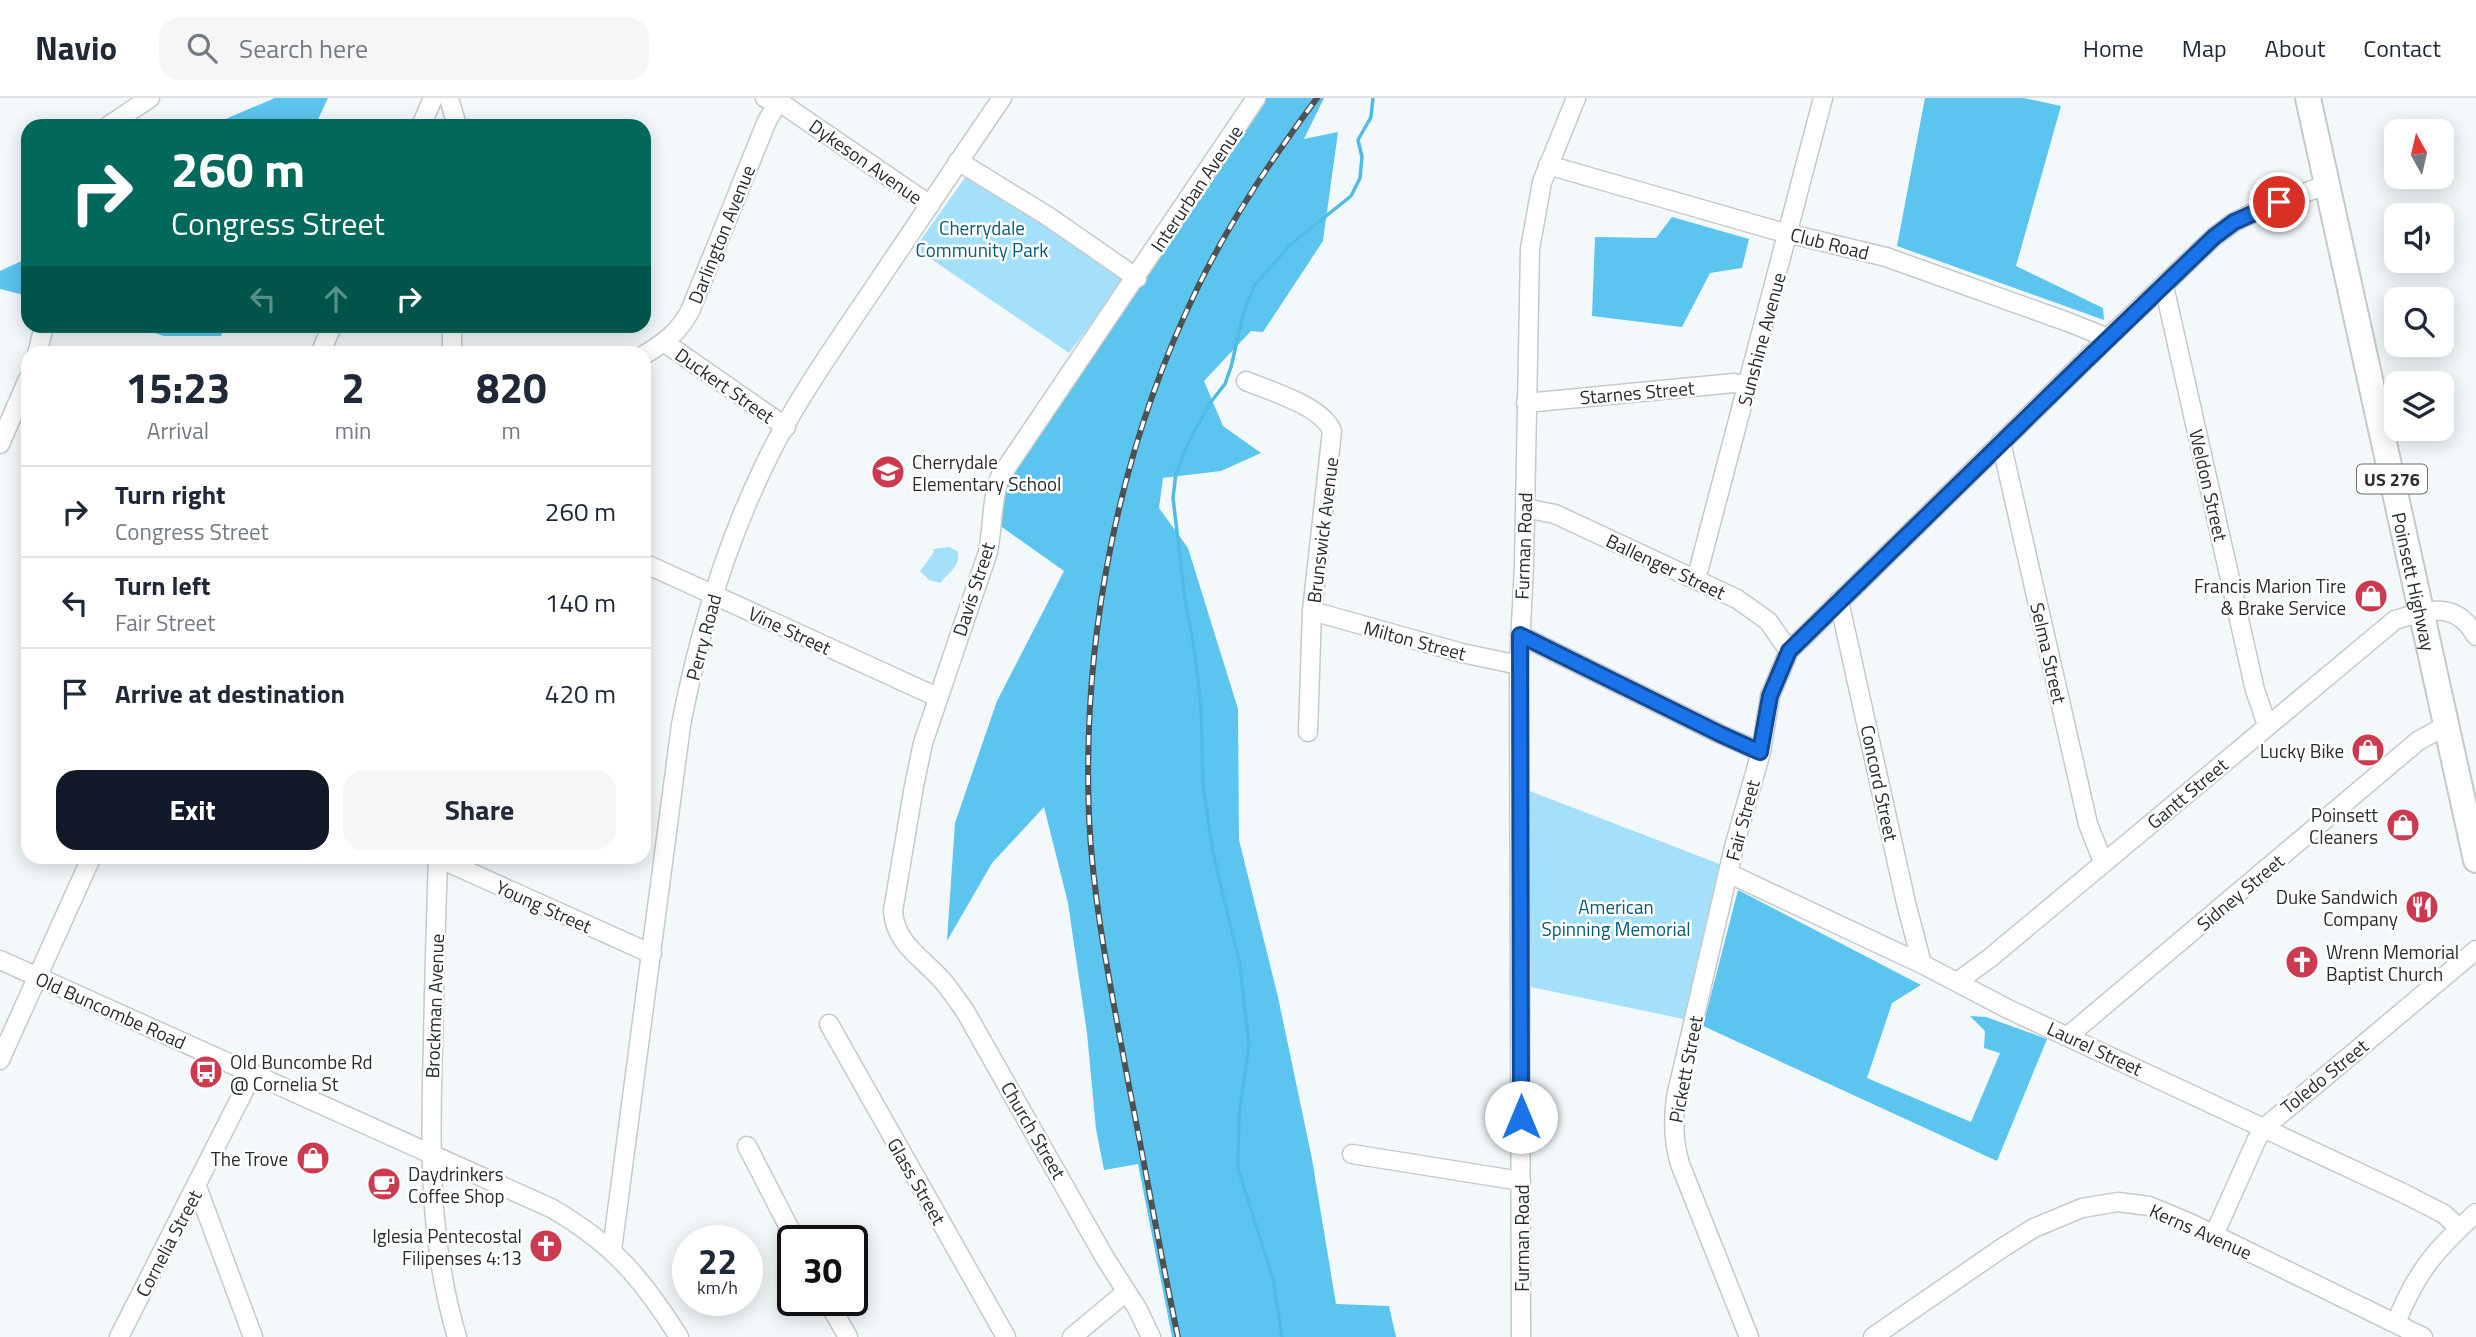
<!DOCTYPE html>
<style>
:root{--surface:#fff;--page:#f6f6f7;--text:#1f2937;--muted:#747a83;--line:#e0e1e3;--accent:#111827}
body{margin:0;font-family:"Titillium Web",sans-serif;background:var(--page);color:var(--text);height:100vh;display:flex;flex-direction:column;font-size:26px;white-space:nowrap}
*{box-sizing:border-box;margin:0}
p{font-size:23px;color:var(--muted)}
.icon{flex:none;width:38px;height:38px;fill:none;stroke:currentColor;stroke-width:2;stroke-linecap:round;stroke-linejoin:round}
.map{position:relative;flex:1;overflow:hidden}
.sheet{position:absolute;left:21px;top:248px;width:630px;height:518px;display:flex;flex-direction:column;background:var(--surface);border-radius:21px;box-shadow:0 4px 18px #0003}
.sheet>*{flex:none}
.hud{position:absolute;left:21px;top:21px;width:630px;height:214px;border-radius:21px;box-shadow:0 4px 18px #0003;background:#00695c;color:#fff;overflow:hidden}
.needle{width:46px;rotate:352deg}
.fabs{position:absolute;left:2384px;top:21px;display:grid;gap:14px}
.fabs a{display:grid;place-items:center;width:70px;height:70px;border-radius:14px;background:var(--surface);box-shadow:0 4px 18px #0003;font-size:35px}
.speed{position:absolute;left:672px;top:1127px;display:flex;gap:14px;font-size:35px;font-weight:700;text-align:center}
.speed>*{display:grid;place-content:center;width:91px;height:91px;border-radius:50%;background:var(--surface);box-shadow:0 4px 18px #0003;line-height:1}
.speed small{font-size:18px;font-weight:400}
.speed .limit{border:4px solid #111;border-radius:10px;background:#fff;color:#111}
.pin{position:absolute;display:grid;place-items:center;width:60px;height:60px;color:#fff;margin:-30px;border:4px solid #fff;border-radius:50%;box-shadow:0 2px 7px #0007}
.me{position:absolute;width:77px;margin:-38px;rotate:0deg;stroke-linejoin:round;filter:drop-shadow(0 0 5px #0008)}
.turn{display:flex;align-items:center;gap:24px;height:147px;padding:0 35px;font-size:32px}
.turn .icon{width:91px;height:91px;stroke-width:2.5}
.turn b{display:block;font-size:49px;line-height:60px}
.lanes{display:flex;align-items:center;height:66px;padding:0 35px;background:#0003;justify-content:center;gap:35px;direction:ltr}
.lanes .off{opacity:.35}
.eta{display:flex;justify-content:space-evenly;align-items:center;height:119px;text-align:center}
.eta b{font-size:42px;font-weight:700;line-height:49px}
.button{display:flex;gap:14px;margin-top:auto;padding:14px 35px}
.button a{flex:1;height:80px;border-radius:21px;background:var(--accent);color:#fff;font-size:28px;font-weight:700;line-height:80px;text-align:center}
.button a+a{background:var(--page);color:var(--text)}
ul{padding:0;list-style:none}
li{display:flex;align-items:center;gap:21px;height:91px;padding:0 35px;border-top:2px solid var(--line)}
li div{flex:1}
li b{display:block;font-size:26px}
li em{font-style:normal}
header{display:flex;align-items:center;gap:42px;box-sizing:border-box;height:98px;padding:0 35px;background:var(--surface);border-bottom:2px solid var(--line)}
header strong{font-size:33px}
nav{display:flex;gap:38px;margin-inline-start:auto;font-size:24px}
.search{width:490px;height:63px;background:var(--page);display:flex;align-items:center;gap:18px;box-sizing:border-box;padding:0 24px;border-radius:21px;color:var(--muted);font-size:26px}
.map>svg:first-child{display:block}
</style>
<header>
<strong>Navio</strong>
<div class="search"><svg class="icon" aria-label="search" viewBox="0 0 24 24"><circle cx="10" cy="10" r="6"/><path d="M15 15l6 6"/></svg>Search here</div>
<nav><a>Home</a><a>Map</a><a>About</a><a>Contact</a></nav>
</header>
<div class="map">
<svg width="2476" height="1239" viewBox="0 0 2476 1239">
<rect width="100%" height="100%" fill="#f3f9fb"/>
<g fill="#a5e0fa">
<path d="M969,74L1124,183L1069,255L915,150Z"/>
<path d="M950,449L958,454C960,470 948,475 940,485L929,482L920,473L934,454L933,451Z"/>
<path d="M1527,692L1725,768L1688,922L1531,889Z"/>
</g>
<g fill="#5bc5ef">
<path d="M275,0H328L315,28H209Z"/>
<path d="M1262,0H1324L1304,41L1338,34L1323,143L1263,234L1251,233L1204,283L1223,328L1261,355L1221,373L1163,380L1159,410L1188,450L1238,611L1239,742L1278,899L1312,1061L1336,1206L1389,1208L1396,1239H1172L1138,1066L1104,1072L1096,1031L1087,935L1068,805L1044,709L992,765L947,843L955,725L997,603L1064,473L999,427V407L1014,372Z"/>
<path d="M1925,0H2024L2061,8L2016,168L2103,210L2104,222L1897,148Z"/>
<path d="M1672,119L1749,141L1742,170L1710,175L1682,229L1592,218L1595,139L1656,140Z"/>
<path d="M28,160V198L0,191V173Z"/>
<path d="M132,228H225L221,238H164Z"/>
<path d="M1738,792L1921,887L1892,905L1867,980L1971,1024L2000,955L1984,950L1985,933L1970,918L1986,919L2047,941L1997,1063L1703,928Z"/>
</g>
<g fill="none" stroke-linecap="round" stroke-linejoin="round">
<path stroke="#50bbe5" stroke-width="3.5" d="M1282,1239L1273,1181L1238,1070L1239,1016L1249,948L1240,867L1213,755L1203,687L1201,608L1194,549L1185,502L1173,400L1176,375L1188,345L1210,305L1225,286L1231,269L1244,213L1254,188L1290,147L1351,98L1360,80L1362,59L1358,42L1371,19L1373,0"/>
<defs>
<g id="minor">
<path d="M449,0L457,28"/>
<path d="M765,0L778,3L930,107"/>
<path d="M108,28L150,0"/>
<path d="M421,28L433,0"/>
<path d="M958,63L1049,119L1137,180"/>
<path d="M1548,67L1774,132L1886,159L2068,224L2108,240"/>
<path d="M2164,188L2255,592L2267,627"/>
<path d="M665,245L786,329"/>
<path d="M37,256L44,228"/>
<path d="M320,256L332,228"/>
<path d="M452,256V228"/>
<path d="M644,257C664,245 679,234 690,213L767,23L780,0"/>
<path d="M1246,283C1270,293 1322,308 1332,333L1312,513L1308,634"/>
<path d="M1526,305L1734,285L1748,288"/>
<path d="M2001,344L2088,726L2103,764"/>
<path d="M0,346L28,281"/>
<path d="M1525,410L1555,416L1737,501L1768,523L1789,553"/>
<path d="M644,465L937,599"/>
<path d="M1696,482L1823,0"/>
<path d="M1839,503L1906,805L1922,866"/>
<path d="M1312,513L1462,555L1519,567"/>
<path d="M1520,537L1720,636L1761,654"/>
<path d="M438,760C436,822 434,884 433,947C430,1047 428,1142 457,1239"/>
<path d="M438,760L652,856"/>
<path d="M1728,775L1922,866L2010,912L2405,1096L2444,1116L2459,1130"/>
<path d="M0,862L551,1110C612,1145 642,1180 679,1239"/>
<path d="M1957,884L1990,860L2395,522C2429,512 2455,502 2476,538"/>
<path d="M829,926L1006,1239"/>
<path d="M2068,938L2418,643L2447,627"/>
<path d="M0,962L91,760"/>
<path d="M747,1048L796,1143"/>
<path d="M1352,1056L1521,1083"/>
<path d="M197,1089L253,1239"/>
<path d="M2214,1137L2257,1041L2264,1030L2476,852"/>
<path d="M612,1152L681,627C698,538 724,452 763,370C794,304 837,245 877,185C919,123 960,61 1002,0"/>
<path d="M827,1202L848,1239"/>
<path d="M2396,1225C2416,1174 2436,1151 2476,1115"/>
<path d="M119,1239L253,975"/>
<path d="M1072,1239L1126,1194"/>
<path d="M1151,1239L1137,1210L1105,1160L965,913C957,902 950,891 941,881C921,859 895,845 893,813L914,688L923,645L988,454C993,429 991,403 1000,379L1256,0"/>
<path d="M1521,1239L1519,567L1524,467L1530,151L1542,84L1576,0"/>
<path d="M1749,1239L1680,1066C1673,1043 1673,1022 1676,999L1734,749L1761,654L1770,598L1789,553L2108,240L2214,139L2234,124L2257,113L2328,86"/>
<path d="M1873,1239L2002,1150L2034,1130L2082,1110L2118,1104L2149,1108L2190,1125L2423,1239"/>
</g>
<g id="highway">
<path id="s1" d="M2308,0L2476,762"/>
</g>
</defs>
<use href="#minor" stroke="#c4c9cb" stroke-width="21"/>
<use href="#highway" stroke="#c4c9cb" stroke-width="28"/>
<use href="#minor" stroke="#fff" stroke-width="18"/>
<use href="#highway" stroke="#fff" stroke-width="24"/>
<defs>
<path id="rail" d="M1178,1239C1160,1154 1145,1068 1128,983C1112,895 1093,808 1089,718C1082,539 1118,355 1196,193C1229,124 1272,61 1317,0"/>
</defs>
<use href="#rail" stroke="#4e5152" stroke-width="6"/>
<use href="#rail" stroke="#fff" stroke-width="3.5" stroke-dasharray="10" stroke-linecap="butt"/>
</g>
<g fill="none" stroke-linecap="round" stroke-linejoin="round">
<defs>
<path id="route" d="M1521,1019L1520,537L1720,636L1760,654L1770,598L1789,553L2081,267L2214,139L2234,124L2279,104"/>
</defs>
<use href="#route" stroke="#114b97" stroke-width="18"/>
<use href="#route" stroke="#1a73e8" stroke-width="12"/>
</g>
<defs>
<symbol id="school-disc" viewBox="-11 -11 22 22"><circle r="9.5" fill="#cb3a4f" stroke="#fff"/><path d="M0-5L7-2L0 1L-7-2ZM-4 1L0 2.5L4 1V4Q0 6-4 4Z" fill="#fff"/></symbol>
<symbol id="shop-disc" viewBox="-11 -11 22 22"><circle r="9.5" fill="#cb3a4f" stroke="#fff"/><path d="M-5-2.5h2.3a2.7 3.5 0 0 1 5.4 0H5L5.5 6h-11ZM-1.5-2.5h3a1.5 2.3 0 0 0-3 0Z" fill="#fff"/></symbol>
<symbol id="restaurant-disc" viewBox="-11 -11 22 22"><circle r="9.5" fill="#cb3a4f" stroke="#fff"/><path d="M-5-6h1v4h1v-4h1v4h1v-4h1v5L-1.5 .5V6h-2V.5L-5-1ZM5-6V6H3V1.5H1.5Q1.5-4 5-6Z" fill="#fff"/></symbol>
<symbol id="church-disc" viewBox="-11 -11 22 22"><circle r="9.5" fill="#cb3a4f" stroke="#fff"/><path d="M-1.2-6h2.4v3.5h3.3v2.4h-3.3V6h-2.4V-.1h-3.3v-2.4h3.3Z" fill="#fff"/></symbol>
<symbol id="bus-disc" viewBox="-11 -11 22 22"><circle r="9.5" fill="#cb3a4f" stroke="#fff"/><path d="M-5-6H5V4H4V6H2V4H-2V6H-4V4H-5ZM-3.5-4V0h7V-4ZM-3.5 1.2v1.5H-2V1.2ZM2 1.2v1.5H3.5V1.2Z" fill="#fff"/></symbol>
<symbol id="cafe-disc" viewBox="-11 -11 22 22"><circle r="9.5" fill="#cb3a4f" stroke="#fff"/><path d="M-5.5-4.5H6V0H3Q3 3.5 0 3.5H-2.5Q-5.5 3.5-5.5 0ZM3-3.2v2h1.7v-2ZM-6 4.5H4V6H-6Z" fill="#fff"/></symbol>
</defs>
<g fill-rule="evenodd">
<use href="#school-disc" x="869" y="355" width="38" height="38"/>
<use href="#shop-disc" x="2352" y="479" width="38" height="38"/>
<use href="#shop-disc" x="2349" y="633" width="38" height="38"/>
<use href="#shop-disc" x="2384" y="708" width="38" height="38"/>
<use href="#restaurant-disc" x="2403" y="790" width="38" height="38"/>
<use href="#church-disc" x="2283" y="845" width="38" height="38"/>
<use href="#bus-disc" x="187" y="955" width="38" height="38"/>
<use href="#shop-disc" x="294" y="1041" width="38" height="38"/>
<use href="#cafe-disc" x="365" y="1067" width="38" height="38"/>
<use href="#church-disc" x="527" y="1129" width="38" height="38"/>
</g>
<g text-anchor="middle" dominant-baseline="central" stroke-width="5" stroke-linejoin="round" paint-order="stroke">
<rect fill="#fff" stroke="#6a6b6c" stroke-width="2" x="2357" y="366.5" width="70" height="29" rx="5"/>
<g font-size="18" font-weight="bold" fill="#2a2c2d">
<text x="2392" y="381">US 276</text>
</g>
<g font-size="19" fill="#2a2c2d" stroke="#fff">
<text transform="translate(866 63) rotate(35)">Dykeson Avenue</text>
<text transform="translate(1196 90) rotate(-56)">Interurban Avenue</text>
<text transform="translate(721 136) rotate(-68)">Darlington Avenue</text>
<text transform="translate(1830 145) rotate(14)">Club Road</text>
<text transform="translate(1761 241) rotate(-75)">Sunshine Avenue</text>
<text transform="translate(725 287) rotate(35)">Duckert Street</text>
<text transform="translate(1637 294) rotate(-5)">Starnes Street</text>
<text transform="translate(2209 387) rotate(77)">Weldon Street</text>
<text transform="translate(1322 432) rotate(-83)">Brunswick Avenue</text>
<text transform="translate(1523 448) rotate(-88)">Furman Road</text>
<text transform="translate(1666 468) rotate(25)">Ballenger Street</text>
<text stroke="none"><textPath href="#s1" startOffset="495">Poinsett Highway</textPath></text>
<text transform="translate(973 491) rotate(-72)">Davis Street</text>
<text transform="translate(790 532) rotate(25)">Vine Street</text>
<text transform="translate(703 539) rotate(-75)">Perry Road</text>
<text transform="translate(1415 542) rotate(15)">Milton Street</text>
<text transform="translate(2049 555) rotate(77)">Selma Street</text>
<text transform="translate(1880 685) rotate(78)">Concord Street</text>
<text transform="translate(2187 695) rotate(-40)">Gantt Street</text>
<text transform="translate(1742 722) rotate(-75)">Fair Street</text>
<text transform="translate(2240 794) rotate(-40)">Sidney Street</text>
<text transform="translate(544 808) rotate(24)">Young Street</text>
<text transform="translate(434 908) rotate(-88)">Brockman Avenue</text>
<text transform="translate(111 912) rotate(24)">Old Buncombe Road</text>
<text transform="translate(2095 950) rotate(25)">Laurel Street</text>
<text transform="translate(1685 971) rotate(-79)">Pickett Street</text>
<text transform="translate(2324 978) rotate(-39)">Toledo Street</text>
<text transform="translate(1034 1032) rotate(60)">Church Street</text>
<text transform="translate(917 1083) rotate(60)">Glass Street</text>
<text transform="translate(2201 1133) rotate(24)">Kerns Avenue</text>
<text transform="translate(1521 1140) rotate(-90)">Furman Road</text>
<text transform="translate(168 1145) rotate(-62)">Cornelia Street</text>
</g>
<g font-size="19" fill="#005c78" stroke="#fff">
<text x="982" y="129">Cherrydale<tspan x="982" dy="22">Community Park</tspan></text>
<text x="1616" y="808">American<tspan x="1616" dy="22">Spinning Memorial</tspan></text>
</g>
<g font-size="19" fill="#2a2c2d" stroke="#fff" text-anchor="end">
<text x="912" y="363" text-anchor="start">Cherrydale<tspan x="912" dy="22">Elementary School</tspan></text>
<text x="2346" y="487">Francis Marion Tire<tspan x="2346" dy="22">&amp; Brake Service</tspan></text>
<text x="2344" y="652">Lucky Bike</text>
<text x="2378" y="716">Poinsett<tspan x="2378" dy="22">Cleaners</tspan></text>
<text x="2398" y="798">Duke Sandwich<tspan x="2398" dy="22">Company</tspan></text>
<text x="2326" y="853" text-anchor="start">Wrenn Memorial<tspan x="2326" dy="22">Baptist Church</tspan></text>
<text x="230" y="963" text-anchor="start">Old Buncombe Rd<tspan x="230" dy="22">@ Cornelia St</tspan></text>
<text x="288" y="1060">The Trove</text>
<text x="408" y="1075" text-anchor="start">Daydrinkers<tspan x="408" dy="22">Coffee Shop</tspan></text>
<text x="522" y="1137">Iglesia Pentecostal<tspan x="522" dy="22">Filipenses 4:13</tspan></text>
</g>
</g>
</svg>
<div class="fabs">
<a><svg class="needle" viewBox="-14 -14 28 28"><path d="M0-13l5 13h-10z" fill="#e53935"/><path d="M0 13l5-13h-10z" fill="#747a83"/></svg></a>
<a><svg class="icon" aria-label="sound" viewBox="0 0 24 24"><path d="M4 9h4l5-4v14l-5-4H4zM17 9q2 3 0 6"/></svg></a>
<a><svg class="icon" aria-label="search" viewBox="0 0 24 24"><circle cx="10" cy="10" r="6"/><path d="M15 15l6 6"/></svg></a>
<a><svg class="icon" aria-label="layers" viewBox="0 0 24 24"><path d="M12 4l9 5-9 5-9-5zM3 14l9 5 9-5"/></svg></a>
</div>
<div class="speed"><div>22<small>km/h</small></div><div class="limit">30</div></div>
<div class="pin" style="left:2279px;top:104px;background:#d93025"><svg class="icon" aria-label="arrive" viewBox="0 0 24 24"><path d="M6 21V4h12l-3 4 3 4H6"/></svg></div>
<svg class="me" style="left:1521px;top:1019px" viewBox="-20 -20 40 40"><circle r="19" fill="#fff"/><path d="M0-13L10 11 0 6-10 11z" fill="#1a73e8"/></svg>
<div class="hud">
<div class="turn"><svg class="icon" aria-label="right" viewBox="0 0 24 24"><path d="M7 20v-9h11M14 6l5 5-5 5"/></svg><div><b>260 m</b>Congress Street</div></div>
<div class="lanes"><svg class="icon off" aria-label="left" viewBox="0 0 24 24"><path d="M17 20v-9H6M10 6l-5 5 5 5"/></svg><svg class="icon off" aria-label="ahead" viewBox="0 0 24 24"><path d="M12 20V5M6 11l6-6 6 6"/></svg><svg class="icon" aria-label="right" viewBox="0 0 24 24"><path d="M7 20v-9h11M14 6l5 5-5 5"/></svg></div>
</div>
<section class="sheet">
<div class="eta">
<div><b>15:23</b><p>Arrival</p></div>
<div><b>2</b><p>min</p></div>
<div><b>820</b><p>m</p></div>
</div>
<ul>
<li><svg class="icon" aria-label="right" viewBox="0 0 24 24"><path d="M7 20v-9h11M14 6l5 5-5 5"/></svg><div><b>Turn right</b><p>Congress Street</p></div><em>260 m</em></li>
<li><svg class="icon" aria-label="left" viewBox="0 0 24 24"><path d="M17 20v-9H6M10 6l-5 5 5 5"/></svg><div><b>Turn left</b><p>Fair Street</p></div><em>140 m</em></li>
<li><svg class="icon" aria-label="arrive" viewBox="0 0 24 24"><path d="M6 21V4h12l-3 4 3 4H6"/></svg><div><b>Arrive at destination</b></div><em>420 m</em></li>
</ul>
<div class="button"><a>Exit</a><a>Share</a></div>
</section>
</div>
